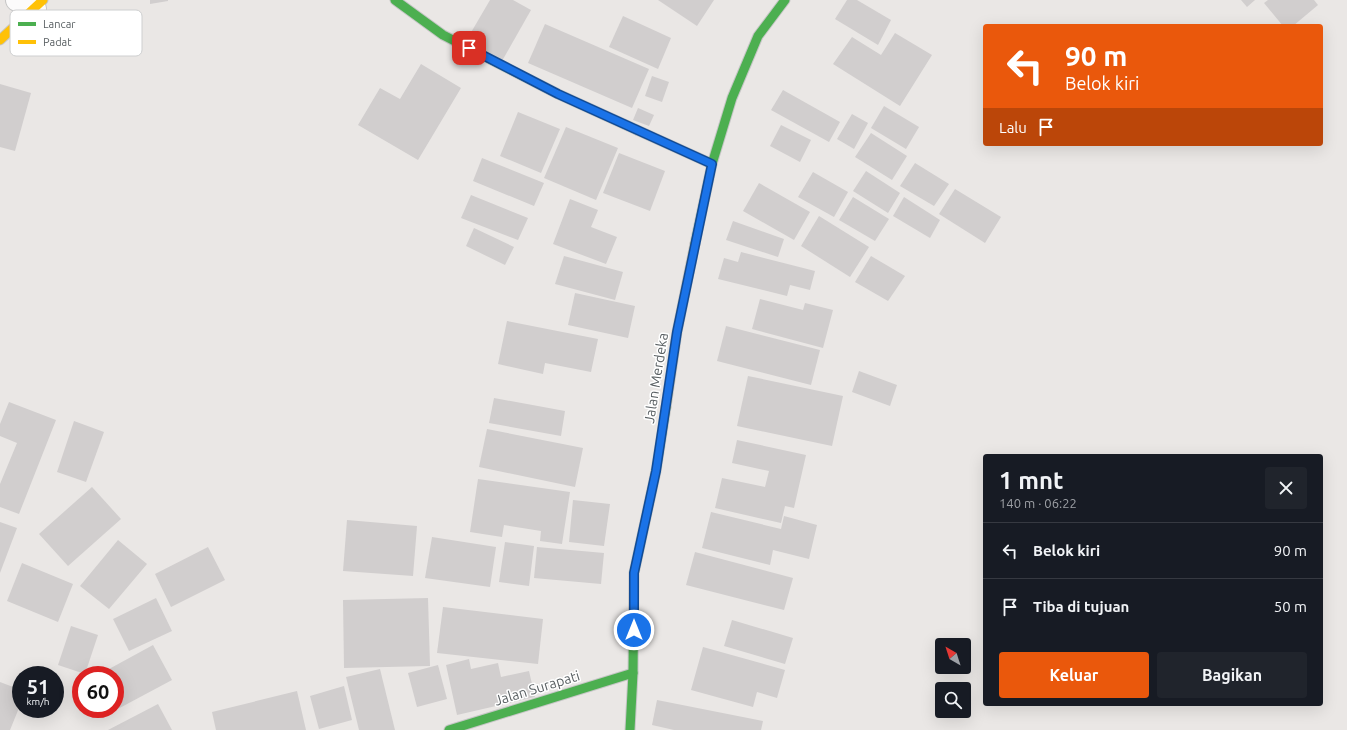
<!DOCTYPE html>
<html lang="id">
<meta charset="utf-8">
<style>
:root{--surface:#171b24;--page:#20242c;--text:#f1f3f6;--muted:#9ea1a6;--line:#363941;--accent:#ea580c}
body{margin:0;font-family:Ubuntu,sans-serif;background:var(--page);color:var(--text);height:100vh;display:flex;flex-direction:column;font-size:15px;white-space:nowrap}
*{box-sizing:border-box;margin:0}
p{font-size:13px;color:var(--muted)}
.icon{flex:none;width:22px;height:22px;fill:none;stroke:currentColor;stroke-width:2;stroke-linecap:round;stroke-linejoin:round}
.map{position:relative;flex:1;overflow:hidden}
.side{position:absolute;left:983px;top:454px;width:340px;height:252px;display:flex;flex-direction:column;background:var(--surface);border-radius:4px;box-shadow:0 4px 16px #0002}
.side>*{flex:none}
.hud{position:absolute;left:983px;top:24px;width:340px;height:122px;border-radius:4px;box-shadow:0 4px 16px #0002;background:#ea580c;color:#fff;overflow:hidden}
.needle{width:26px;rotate:321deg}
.fabs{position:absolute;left:935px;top:638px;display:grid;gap:8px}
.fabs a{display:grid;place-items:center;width:36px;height:36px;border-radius:4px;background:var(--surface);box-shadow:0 4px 16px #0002;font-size:20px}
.speed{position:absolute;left:12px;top:666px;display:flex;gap:8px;font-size:20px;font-weight:700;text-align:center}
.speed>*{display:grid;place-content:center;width:52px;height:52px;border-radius:50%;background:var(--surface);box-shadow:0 4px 16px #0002;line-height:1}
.speed small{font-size:10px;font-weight:400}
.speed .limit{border:6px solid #d22;background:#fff;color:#111}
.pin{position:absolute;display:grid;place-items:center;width:34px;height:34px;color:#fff;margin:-17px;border-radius:8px;box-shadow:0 2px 6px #0006}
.me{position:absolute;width:44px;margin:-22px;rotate:0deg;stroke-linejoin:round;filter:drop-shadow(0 0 3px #0008)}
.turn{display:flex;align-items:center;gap:14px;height:84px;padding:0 16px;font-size:18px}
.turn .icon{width:52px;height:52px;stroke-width:2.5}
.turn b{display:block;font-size:28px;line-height:34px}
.then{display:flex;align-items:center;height:38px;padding:0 16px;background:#0003;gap:8px;font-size:15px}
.round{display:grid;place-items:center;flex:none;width:42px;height:42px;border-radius:4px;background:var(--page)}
.summary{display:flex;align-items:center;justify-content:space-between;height:68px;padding:0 16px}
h1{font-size:24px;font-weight:700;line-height:30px}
.button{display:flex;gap:8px;margin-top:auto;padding:8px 16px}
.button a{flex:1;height:46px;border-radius:4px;background:var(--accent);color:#fff;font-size:16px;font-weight:700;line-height:46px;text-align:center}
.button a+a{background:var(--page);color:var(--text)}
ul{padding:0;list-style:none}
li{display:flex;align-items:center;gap:12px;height:56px;padding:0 16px;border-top:1px solid var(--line)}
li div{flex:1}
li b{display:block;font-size:15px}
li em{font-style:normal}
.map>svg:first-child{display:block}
</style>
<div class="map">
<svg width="1347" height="730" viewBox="0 0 1347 730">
<rect width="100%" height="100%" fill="#eae7e5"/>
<g fill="#d1cece">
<path d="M150,0H168V1L150,4Z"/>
<path d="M490,0H513L531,10L502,61L466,41Z"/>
<path d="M658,0H714L697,26Z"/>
<path d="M847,0H857L891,20L878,45L835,19Z"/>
<path d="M1241,0H1255L1247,7Z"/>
<path d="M1268,0H1314L1318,5L1293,26H1283L1264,3Z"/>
<path d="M623,16L671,38L658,69L609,47Z"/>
<path d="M545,24L649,69L632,108L528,63Z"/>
<path d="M895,33L932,55L900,106L833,64L852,37L881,55Z"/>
<path d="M421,64L461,88L418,160L358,125L380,88L400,99Z"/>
<path d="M652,76L669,82L662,102L645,96Z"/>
<path d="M0,84L31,93L15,151L0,147Z"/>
<path d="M783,90L840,122L829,142L771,110Z"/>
<path d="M884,106L919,127L906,149L871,128Z"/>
<path d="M638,108L654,115L649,126L633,120Z"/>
<path d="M518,112L560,129L541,173L500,156Z"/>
<path d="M852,114L868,123L854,149L837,139Z"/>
<path d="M781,125L811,140L800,162L770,146Z"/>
<path d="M566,127L618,148L596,200L544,178Z"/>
<path d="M871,133L907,156L892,180L855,157Z"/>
<path d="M619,153L665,171L650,211L603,193Z"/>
<path d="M482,158L544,183L534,206L473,181Z"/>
<path d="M915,163L949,184L934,206L900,186Z"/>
<path d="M866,171L900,193L888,213L853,191Z"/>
<path d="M813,172L848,192L834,217L798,197Z"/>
<path d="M759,183L810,212L794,240L743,211Z"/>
<path d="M955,189L1001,217L985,243L939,214Z"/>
<path d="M471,195L528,218L518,240L461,218Z"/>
<path d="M853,197L889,219L875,241L839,220Z"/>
<path d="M904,197L940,220L930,238L893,216Z"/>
<path d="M570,199L598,210L591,227L617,237L606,264L553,244Z"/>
<path d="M819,216L869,247L850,277L801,246Z"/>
<path d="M733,221L784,239L778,257L726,240Z"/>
<path d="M474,228L514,247L505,265L466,246Z"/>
<path d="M741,252L815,271L810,290L790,285L787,296L718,279L724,258L738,262Z"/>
<path d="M564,256L623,272L615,300L555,284Z"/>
<path d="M871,256L905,276L888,301L855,282Z"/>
<path d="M575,293L635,306L628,338L568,325Z"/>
<path d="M760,299L803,310L805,303L833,310L823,348L752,329Z"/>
<path d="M507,321L598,339L591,372L545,363L543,374L498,364Z"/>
<path d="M726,326L820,350L811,385L717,361Z"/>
<path d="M859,371L897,385L890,406L852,392Z"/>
<path d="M748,376L843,396L832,446L737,426Z"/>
<path d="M494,398L565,411L561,436L489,423Z"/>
<path d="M9,402L56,420L19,514L0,507V484L17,443L0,436V424Z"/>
<path d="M74,421L104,432L86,482L57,472Z"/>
<path d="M487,429L583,448L575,487L479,467Z"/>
<path d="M737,440L806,455L794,508L785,506L781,523L715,508L722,478L765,487L769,471L732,463Z"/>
<path d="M478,479L570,492L562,544L540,541L541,531L504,525L502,537L470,532Z"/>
<path d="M92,487L121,519L68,566L39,534Z"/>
<path d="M573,500L610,504L604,546L569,542Z"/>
<path d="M711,512L781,529L784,516L817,525L809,559L773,550L770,565L702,548Z"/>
<path d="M347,520L417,526L413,576L343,571Z"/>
<path d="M0,522L17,528L0,573Z"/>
<path d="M432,537L496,547L490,587L425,578Z"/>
<path d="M118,540L147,564L109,609L80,586Z"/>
<path d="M505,542L534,546L529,586L499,582Z"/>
<path d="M208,547L225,580L171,607L155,574Z"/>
<path d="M537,547L604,553L601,584L534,578Z"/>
<path d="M695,552L793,578L784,610L686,585Z"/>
<path d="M22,563L73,584L58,622L7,601Z"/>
<path d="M156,598L172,631L129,651L113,619Z"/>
<path d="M428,598L430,666L344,668L343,600Z"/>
<path d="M443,607L543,619L538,664L437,653Z"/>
<path d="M732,620L793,638L785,664L724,646Z"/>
<path d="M71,626L98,635L85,674L58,665Z"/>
<path d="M153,645L172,680L114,711L113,709H115V675H98Z"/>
<path d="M703,647L785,670L777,698L757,692L753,707L691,690Z"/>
<path d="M469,659L471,669L498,663L501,677L529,671L535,697L457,715L446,665Z"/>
<path d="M438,665L447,699L417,707L408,673Z"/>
<path d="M380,669L395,730H359L346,677Z"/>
<path d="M0,682L21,690V703L10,730H0Z"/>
<path d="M344,686L352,720L319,729L310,696Z"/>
<path d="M297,691L306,730H216L212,712Z"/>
<path d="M657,700L763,721L761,730H674L652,725Z"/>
<path d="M158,704L172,730H108Z"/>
</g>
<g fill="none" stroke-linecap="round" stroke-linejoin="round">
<defs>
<path id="street" d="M17,0L35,9"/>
<g id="fast">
<path d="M395,0L443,35L558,94L637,130"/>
<path d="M695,244L712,164L732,98L758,36L785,0"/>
<path d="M449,730L633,673"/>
<path d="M630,730L633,673L634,573L656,471L666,407"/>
</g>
<g id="slow">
<path d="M0,40L43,0"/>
<path d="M637,130L712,164"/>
<path d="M666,407L677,332L695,244"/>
</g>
</defs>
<use href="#street" stroke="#c6c6c6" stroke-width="24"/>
<use href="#fast" stroke="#c6c6c6" stroke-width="11"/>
<use href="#slow" stroke="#c6c6c6" stroke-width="11"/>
<use href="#street" stroke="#fcfbfb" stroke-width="22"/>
<use href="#fast" stroke="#4caf50" stroke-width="9"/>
<use href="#slow" stroke="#ffc107" stroke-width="9"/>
</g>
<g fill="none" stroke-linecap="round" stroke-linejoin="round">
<defs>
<path id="route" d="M469,48L558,94L712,164L677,332L656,471L634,573V630"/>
</defs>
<use href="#route" stroke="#114b97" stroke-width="10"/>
<use href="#route" stroke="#1a73e8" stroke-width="7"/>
</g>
<g text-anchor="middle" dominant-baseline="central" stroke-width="3" stroke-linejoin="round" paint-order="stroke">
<g font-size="14" fill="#5a6063" stroke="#fff">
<text transform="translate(656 378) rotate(-81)">Jalan Merdeka</text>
<text transform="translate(537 688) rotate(-17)">Jalan Surapati</text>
</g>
</g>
<rect x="10" y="10" width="132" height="46" rx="6" fill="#fff" stroke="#cecfd0" stroke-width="1"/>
<rect x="18" y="22" width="18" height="4" fill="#4caf50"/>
<rect x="18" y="40" width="18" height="4" fill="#ffc107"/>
<g font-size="11" fill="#5a6063">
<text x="43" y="28">Lancar</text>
<text x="43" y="46">Padat</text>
</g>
</svg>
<div class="fabs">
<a><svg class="needle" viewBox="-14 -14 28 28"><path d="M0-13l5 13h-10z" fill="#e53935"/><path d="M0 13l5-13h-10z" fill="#9ea1a6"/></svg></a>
<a><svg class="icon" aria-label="search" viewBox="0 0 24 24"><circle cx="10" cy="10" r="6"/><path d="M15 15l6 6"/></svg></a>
</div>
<div class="speed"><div>51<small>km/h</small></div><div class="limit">60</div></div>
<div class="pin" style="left:469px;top:48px;background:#d93025"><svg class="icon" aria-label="arrive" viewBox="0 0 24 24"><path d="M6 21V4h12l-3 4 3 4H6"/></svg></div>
<svg class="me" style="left:634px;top:630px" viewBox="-20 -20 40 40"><circle r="17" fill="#1a73e8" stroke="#fff" stroke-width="3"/><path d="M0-11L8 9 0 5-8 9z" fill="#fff"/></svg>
<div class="hud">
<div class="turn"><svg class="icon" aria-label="left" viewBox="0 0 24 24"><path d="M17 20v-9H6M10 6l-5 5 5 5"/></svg><div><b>90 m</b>Belok kiri</div></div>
<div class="then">Lalu<svg class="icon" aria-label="arrive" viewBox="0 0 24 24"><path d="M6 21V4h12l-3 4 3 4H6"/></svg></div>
</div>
<section class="side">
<div class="summary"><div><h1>1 mnt</h1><p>140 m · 06:22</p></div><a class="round"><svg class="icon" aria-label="close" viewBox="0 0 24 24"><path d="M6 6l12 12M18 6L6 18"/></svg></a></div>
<ul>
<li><svg class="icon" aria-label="left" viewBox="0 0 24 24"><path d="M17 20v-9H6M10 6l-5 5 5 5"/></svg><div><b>Belok kiri</b></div><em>90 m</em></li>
<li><svg class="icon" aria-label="arrive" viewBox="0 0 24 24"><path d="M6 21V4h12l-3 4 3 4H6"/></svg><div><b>Tiba di tujuan</b></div><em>50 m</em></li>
</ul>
<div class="button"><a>Keluar</a><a>Bagikan</a></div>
</section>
</div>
